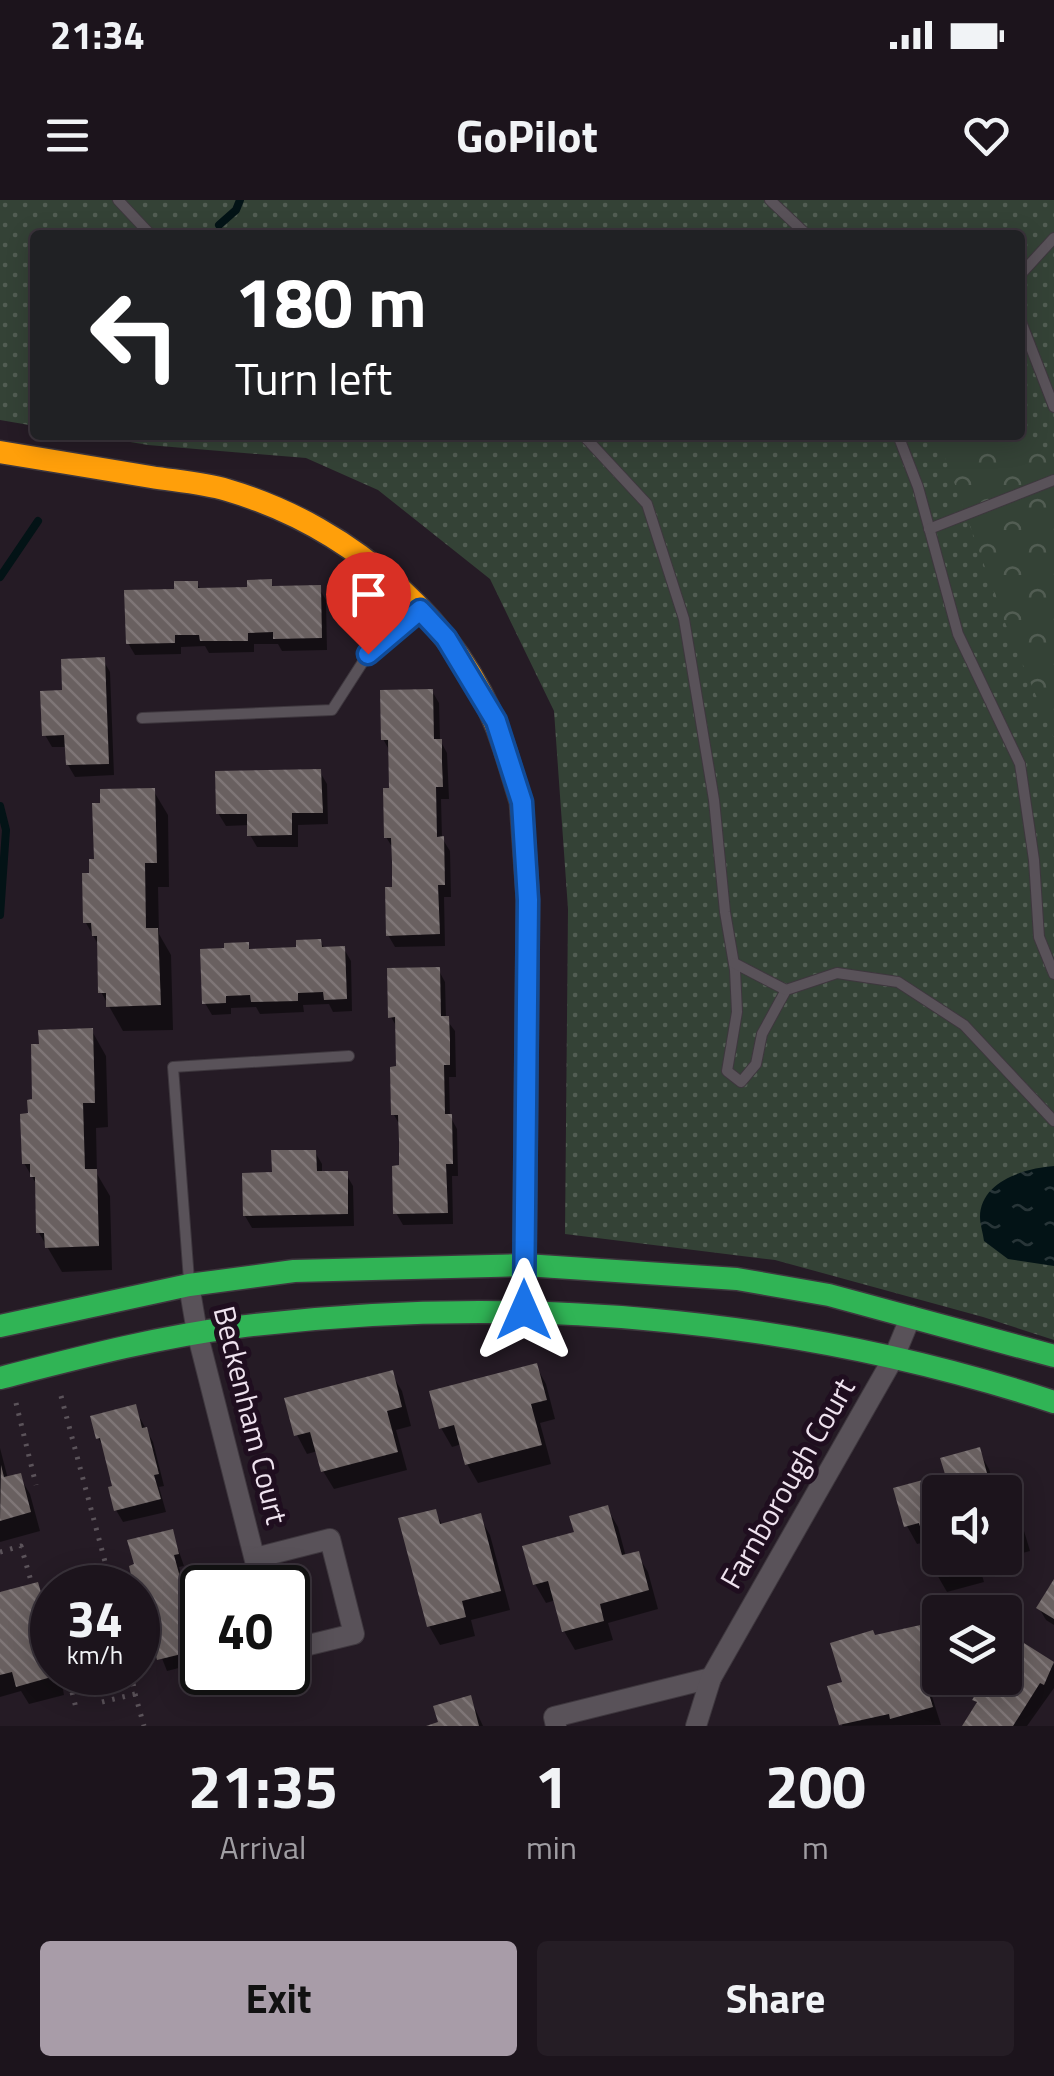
<!DOCTYPE html>
<style>
:root{--surface:#1c141c;--page:#251d25;--text:#f1f3f6;--muted:#a09ea3;--line:#3a333b;--accent:#a89ca8}
body{margin:0;font-family:"Titillium Web",sans-serif;background:var(--page);color:var(--text);height:100vh;display:flex;flex-direction:column;font-size:38px;white-space:nowrap}
*{box-sizing:border-box;margin:0}
p{font-size:32px;color:var(--muted)}
.icon{flex:none;width:55px;height:55px;fill:none;stroke:currentColor;stroke-width:2;stroke-linecap:round;stroke-linejoin:round}
.map{position:relative;height:1526px;overflow:hidden}
.drawer{display:flex;flex-direction:column;background:var(--surface);flex:1}
.drawer>*{flex:none}
.hud{position:absolute;left:30px;top:30px;width:995px;height:210px;border-radius:10px;box-shadow:0 5px 25px #0003,0 0 0 2px var(--line);background:#202124;color:#fff;overflow:hidden}
.tools{position:absolute;left:922px;top:1275px;display:grid;gap:20px}
.tools a{display:grid;place-items:center;width:100px;height:100px;border-radius:10px;background:var(--surface);box-shadow:0 5px 25px #0003,0 0 0 2px var(--line);font-size:50px}
.speed{position:absolute;left:30px;top:1365px;display:flex;gap:20px;font-size:50px;font-weight:700;text-align:center}
.speed>*{display:grid;place-content:center;width:130px;height:130px;border-radius:50%;background:var(--surface);box-shadow:0 5px 25px #0003,0 0 0 2px var(--line);line-height:1}
.speed small{font-size:25px;font-weight:400}
.speed .limit{border:5px solid #111;border-radius:15px;background:#fff;color:#111}
.pin{position:absolute;display:grid;place-items:center;width:85px;height:85px;color:#fff;margin:-102px -42px;border-radius:50% 50% 50% 0;rotate:-45deg;box-shadow:0 0 10px #0007}
.pin .icon{rotate:45deg}
.me{position:absolute;width:110px;margin:-55px;rotate:0deg;stroke-linejoin:round;filter:drop-shadow(0 0 8px #0008)}
.turn{display:flex;align-items:center;gap:35px;height:210px;padding:0 40px;font-size:45px}
.turn .icon{width:130px;height:130px;stroke-width:2.5}
.turn b{display:block;font-size:70px;line-height:85px}
.eta{display:flex;justify-content:space-evenly;align-items:center;height:170px;text-align:center}
.eta b{font-size:60px;font-weight:700;line-height:70px}
.button{display:flex;gap:20px;margin-top:auto;padding:20px 40px}
.button a{flex:1;height:115px;border-radius:10px;background:var(--accent);color:#111;font-size:40px;font-weight:700;line-height:115px;text-align:center}
.button a+a{background:var(--page);color:var(--text)}
.status{display:flex;justify-content:space-between;align-items:center;height:70px;padding:0 50px;background:var(--surface);direction:ltr}
.status svg{height:28px;fill:currentColor}
header{display:flex;justify-content:space-between;align-items:center;height:130px;padding:0 40px;background:var(--surface);font-size:45px;font-weight:700}
.map>svg:first-child{display:block}
</style>
<div class="status"><b>21:34</b><svg viewBox="0 0 49 12"><path d="M0 12V9h3v3zM5 12V6h3v6zM10 12V3h3v9zM15 12V0h3v12zM26 1h20v11H26zM47 4h2v5h-2z"/></svg></div>
<header><svg class="icon" aria-label="menu" viewBox="0 0 24 24"><path d="M4 6h16M4 12h16M4 18h16"/></svg>GoPilot<svg class="icon" aria-label="heart" viewBox="0 0 24 24"><path d="M12 20l-8-8c-3-5 5-10 8-4 3-6 11-1 8 4z"/></svg></header>
<div class="map">
<svg width="1054" height="1526" viewBox="0 0 1054 1526">
<defs>
<pattern id="grass-dots" width="8" height="8" patternUnits="userSpaceOnUse" patternTransform="scale(2.5)"><rect width="8" height="8" fill="#344236"/><path d="M2 2h.1M6 6h.1" fill="none" stroke="#525d53" stroke-width="1.8" stroke-linecap="round"/></pattern>
<pattern id="forest-crowns" width="20" height="18" patternUnits="userSpaceOnUse" patternTransform="scale(2.5)"><rect width="20" height="18" fill="#344236"/><path d="M2 6a3 3 0 1 1 6 0M12 15a3 3 0 1 1 6 0" fill="none" stroke="#525d53"/></pattern>
<pattern id="water-ripples" width="26" height="14" patternUnits="userSpaceOnUse" patternTransform="scale(2.5)"><rect width="26" height="14" fill="#031316"/><path d="M2 4q2-2 4 0t4 0M15 11q2-2 4 0t4 0" fill="none" stroke="#283538"/></pattern>
<pattern id="building-back-hatch" width="6" height="6" patternUnits="userSpaceOnUse" patternTransform="scale(2.5)"><rect width="6" height="6" fill="#696060"/><path d="M-1 5l2 2M0 0l6 6M5-1l2 2" fill="none" stroke="#7f7677"/></pattern>
</defs>
<rect width="100%" height="100%" fill="#251b25"/>
<path fill="url(#grass-dots)" d="M0,0H1054V1140L983,1117L775,1060L565,1034L568,709L554,511L490,379L378,290L306,258L148,245L89,235H1020V35H35V226L0,220Z"/>
<path fill="url(#forest-crowns)" d="M1020,219L1054,270V538L1006,425L937,235H1020Z"/>
<path fill="url(#water-ripples)" d="M1054,966V1066L1008,1059L984,1041C983,1033 980,1024 980,1017C980,981 1026,968 1054,966Z"/>
<g fill="#0007">
<path d="M270,382L274,388H319L326,400L327,450L282,451L278,444H254V452L209,453L205,446L181,447V454L135,455L128,443L177,391L197,384L201,390L250,389Z"/>
<path d="M103,460L110,472L114,575L75,577L68,565L67,547H52L45,535L65,492Z"/>
<path d="M432,491L439,503L440,540L447,553L449,599H441L442,638L450,651L451,697H444L445,746L395,747L388,735L395,689L394,650L386,637L392,591L391,553L383,539Z"/>
<path d="M320,572L327,584L328,624L298,625V647H257L250,635V625L226,626L218,613Z"/>
<path d="M153,590L168,615L169,687H158L159,734L171,755L173,830L123,831L101,792L99,746L86,723L92,675L96,661Z"/>
<path d="M320,741L325,749H344L351,761L352,811L333,812L329,804L303,805L304,812L260,814L256,807L231,808V814L212,815L205,803L247,744L251,751L299,749Z"/>
<path d="M438,769L445,782L446,819L455,831L456,877H449L450,916L457,929L458,976H452L453,1024L403,1025L396,1013L402,968L401,927L394,915L399,869L398,829L391,817Z"/>
<path d="M92,831L106,856L108,927L96,928L97,974L110,996L112,1070L62,1072L39,1033L38,987L24,963L30,916Z"/>
<path d="M315,952L322,964V974H346L353,986L354,1026L252,1028L245,1016L275,975Z"/>
<path d="M536,1166L546,1184L555,1219L540,1223L551,1264L478,1283L467,1264L462,1244L452,1247L441,1228Z"/>
<path d="M391,1173L402,1191L411,1226L396,1230L407,1270L334,1289L323,1271L318,1251L307,1254L297,1235Z"/>
<path d="M134,1207L153,1242L164,1286L159,1287L166,1312L123,1322L116,1310L115,1288L106,1251L98,1238L93,1218Z"/>
<path d="M0,1248L8,1279L19,1276L30,1294L40,1331L0,1342Z"/>
<path d="M978,1250L989,1269L996,1292H940V1358H1005V1297L1009,1296L1019,1314L1030,1351L979,1365L984,1382L947,1392L936,1373L927,1342L917,1344L907,1326L948,1276Z"/>
<path d="M607,1308L618,1327L626,1357L637,1354L648,1372L658,1409L608,1423L613,1440L575,1450L564,1431L556,1400L546,1403L535,1384L577,1334Z"/>
<path d="M435,1312L443,1326L479,1316L490,1335L510,1410L471,1420L475,1436L440,1445L429,1426L401,1320Z"/>
<path d="M172,1332L184,1366L179,1367L189,1405L197,1416L202,1435V1462L167,1471L144,1413L132,1367Z"/>
<path d="M1054,1383V1425L1046,1420L1039,1408Z"/>
<path d="M37,1385L52,1420V1472H60L64,1495L29,1504L21,1491L0,1497V1391L2,1394Z"/>
<path d="M924,1427L934,1446L940,1478H944L945,1482L929,1487L941,1525L842,1526L845,1484L875,1438Z"/>
<path d="M1016,1442L1054,1465V1488L1027,1526H965L978,1505L975,1500L989,1478H1005V1460Z"/>
<path d="M470,1498L483,1526H431L441,1523Z"/>
</g>
<g fill="none" stroke-linecap="round" stroke-linejoin="round">
<g stroke="#031316" stroke-width="8">
<path d="M219,25L236,10L240,0"/>
<path d="M0,377L38,321"/>
<path d="M0,606L6,630L0,715"/>
</g>
</g>
<g fill="url(#building-back-hatch)">
<path d="M272,379V386L321,385L322,438L273,439V432L248,433V441H200L199,435H175V443L126,444L124,390L174,389V381H198V388L247,387V380Z"/>
<path d="M105,457L109,564L66,565L64,535L42,536L40,491L62,490L61,459Z"/>
<path d="M433,489L434,539H442V562L443,587H436L437,637L444,636L445,685H438L440,734L386,736L385,687H392V662L391,638H384L383,588H389L388,540H381L380,490Z"/>
<path d="M321,569L323,613H292V635L247,636V614H216L215,571Z"/>
<path d="M155,588L157,663H145L146,728H158L161,805L106,807V793H98L97,736H92L91,723H83L82,673H89V659H94L92,603H100V589Z"/>
<path d="M321,739L322,747L345,746L347,799L324,800L323,792L298,793V801L251,802L250,795L226,796V803L202,804L200,749L224,748V743L249,742V749L296,747V740Z"/>
<path d="M440,767L441,816H449L450,841V865H444L445,914H452L453,964H446L448,1013L393,1014L392,966L399,965V941L398,915H391L390,867L396,866L395,817L388,818L387,768Z"/>
<path d="M93,828L95,903H83L85,969H97L99,1046L45,1048L44,1033H36L35,977H30V964H22L20,914L28,913L27,900L32,899L31,844H39L38,830Z"/>
<path d="M271,950H316L317,971H348V1014L243,1016L242,973L272,972Z"/>
<path d="M537,1163L547,1200L531,1204L542,1245L465,1265L454,1225L439,1229L429,1191Z"/>
<path d="M393,1170L402,1207L387,1211L398,1252L321,1272L310,1232L294,1236L284,1198Z"/>
<path d="M136,1204L142,1228L147,1227L159,1274L154,1275L161,1299L114,1311L108,1287L112,1286L100,1238L96,1239L90,1216Z"/>
<path d="M980,1247L992,1292H940V1358H974L975,1363L934,1374L919,1323L904,1327L893,1288L945,1274L940,1258Z"/>
<path d="M1,1265L4,1277L21,1273L31,1312L0,1321Z"/>
<path d="M1010,1293L1021,1332L1005,1336V1294Z"/>
<path d="M608,1305L622,1355L639,1351L649,1390L600,1404L604,1421L562,1432L548,1381L533,1385L522,1346L574,1332L569,1316Z"/>
<path d="M436,1309L440,1324L481,1313L501,1391L462,1401L466,1417L427,1427L398,1318Z"/>
<path d="M173,1329L179,1354L174,1355L187,1403L192,1401L202,1449L157,1460L145,1413L141,1414L138,1400V1388H134L129,1366L134,1364L127,1340Z"/>
<path d="M1054,1379V1419L1036,1408Z"/>
<path d="M38,1382L50,1424L45,1426L55,1476L16,1487L12,1472L0,1475V1392Z"/>
<path d="M925,1424L936,1463L921,1468L933,1507L890,1519L889,1514L839,1525L827,1486L842,1482L830,1443L873,1430L875,1435Z"/>
<path d="M1016,1438L1054,1462L1044,1485L1040,1483L1013,1526H962L977,1502L972,1500L986,1478H1005V1456Z"/>
<path d="M471,1495L479,1526H426L438,1522L433,1506Z"/>
</g>
<g fill="none" stroke-linecap="round" stroke-linejoin="round">
<defs>
<g id="lane">
<path d="M118,0L149,33L158,35"/>
<path d="M770,0L807,35"/>
<path d="M1020,75L1054,38"/>
<path d="M1020,119L1054,207"/>
<path d="M583,235L647,304L684,419L714,600L725,712L735,770L737,812L727,871L741,882L756,864L762,834L786,790L837,773L898,782L964,825L1054,921"/>
<path d="M898,235L918,287L958,434L1020,564L1034,660L1039,737L1054,774"/>
<path d="M929,329L1054,280"/>
<path d="M142,518L332,510L368,454L416,414"/>
<path d="M734,763L786,790"/>
<path d="M189,1080L173,867L349,856"/>
</g>
<g id="street">
<path d="M189,1085L197,1132L262,1388"/>
<path d="M255,1358L330,1339L354,1434L288,1450"/>
<path d="M556,1526L554,1517L711,1478"/>
<path d="M696,1526L711,1478L894,1157L911,1116"/>
</g>
<g id="fast">
<path d="M506,553L521,602L528,700L524,1110"/>
<path d="M0,1126L189,1085L294,1071L525,1065L737,1079L829,1095L1054,1156"/>
<path d="M0,1178C78,1158 157,1137 237,1127C510,1093 792,1116 1054,1202"/>
</g>
<path id="slow" d="M0,252C50,260 101,269 151,277C176,281 203,283 227,290C353,327 466,425 506,553"/>
</defs>
<use href="#lane" stroke="#3e373e" stroke-width="12"/>
<use href="#street" stroke="#3e373e" stroke-width="22"/>
<use href="#fast" stroke="#3e373e" stroke-width="25"/>
<use href="#slow" stroke="#3e373e" stroke-width="25"/>
<g stroke="#5b535a" stroke-width="5" stroke-dasharray="2.5 8" stroke-linecap="butt">
<path d="M61,1196L112,1388"/>
<path d="M16,1203L36,1285"/>
<path d="M0,1352L21,1346L31,1381"/>
<path d="M67,1472L76,1508"/>
<path d="M135,1494L144,1526"/>
<path d="M102,1502L135,1494L131,1472"/>
</g>
<use href="#lane" stroke="#595259" stroke-width="10"/>
<use href="#street" stroke="#595259" stroke-width="20"/>
<use href="#fast" stroke="#30b455" stroke-width="22"/>
<use href="#slow" stroke="#ff9f0a" stroke-width="22"/>
</g>
<g fill="none" stroke-linecap="round" stroke-linejoin="round">
<defs>
<path id="route" d="M368,454L420,410L446,438L496,521L522,602L528,700L524,1110"/>
</defs>
<use href="#route" stroke="#114b97" stroke-width="25"/>
<use href="#route" stroke="#1a73e8" stroke-width="18"/>
</g>
<g text-anchor="middle" dominant-baseline="central" stroke-width="10" stroke-linejoin="round" paint-order="stroke">
<g font-size="30" fill="#eee2ee" stroke="#1f0e1f">
<text transform="translate(251 1215) rotate(76)">Beckenham Court</text>
<text transform="translate(787 1283) rotate(-60)">Farnborough Court</text>
</g>
</g>
</svg>
<div class="tools">
<a><svg class="icon" aria-label="sound" viewBox="0 0 24 24"><path d="M4 9h4l5-4v14l-5-4H4zM17 9q2 3 0 6"/></svg></a>
<a><svg class="icon" aria-label="layers" viewBox="0 0 24 24"><path d="M12 4l9 5-9 5-9-5zM3 14l9 5 9-5"/></svg></a>
</div>
<div class="speed"><div>34<small>km/h</small></div><div class="limit">40</div></div>
<div class="pin" style="left:368px;top:454px;background:#d93025"><svg class="icon" aria-label="arrive" viewBox="0 0 24 24"><path d="M6 21V4h12l-3 4 3 4H6"/></svg></div>
<svg class="me" style="left:524px;top:1110px" viewBox="-20 -20 40 40"><path d="M0-17L14 15 0 8-14 15z" fill="#1a73e8" stroke="#fff" stroke-width="4"/></svg>
<div class="hud">
<div class="turn"><svg class="icon" aria-label="left" viewBox="0 0 24 24"><path d="M17 20v-9H6M10 6l-5 5 5 5"/></svg><div><b>180 m</b>Turn left</div></div>
</div>
</div>
<section class="drawer">
<div class="eta">
<div><b>21:35</b><p>Arrival</p></div>
<div><b>1</b><p>min</p></div>
<div><b>200</b><p>m</p></div>
</div>
<div class="button"><a>Exit</a><a>Share</a></div>
</section>
